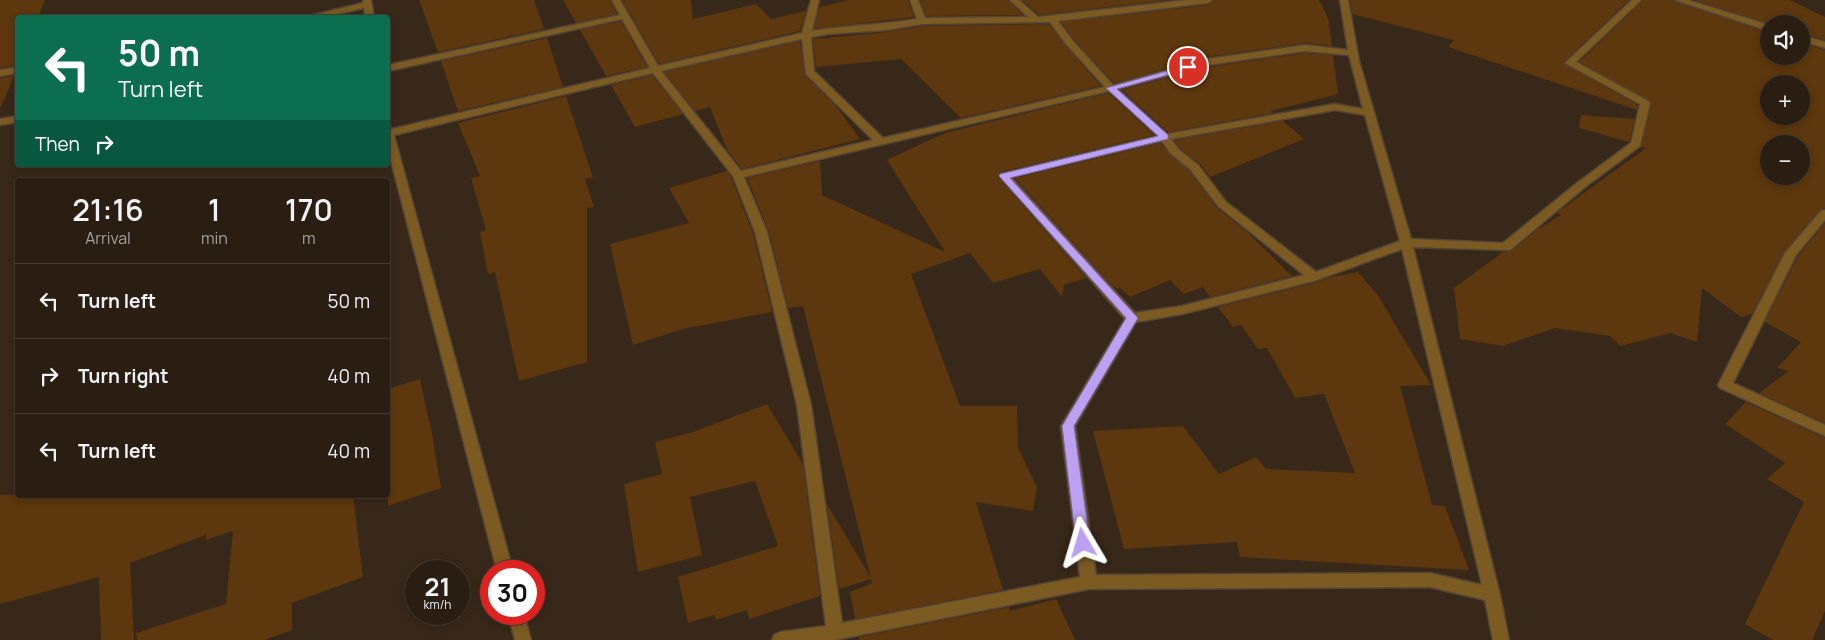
<!DOCTYPE html>
<meta charset="utf-8">
<style>
:root{--surface:#2a1e13;--page:#362b21;--text:#f1f3f6;--muted:#a5a2a0;--line:#463c33}
body{margin:0;font-family:Manrope,sans-serif;background:var(--page);color:var(--text);height:100vh;display:flex;flex-direction:column;font-size:19px;white-space:nowrap}
*{box-sizing:border-box;margin:0}
p{font-size:16px;color:var(--muted)}
.icon{flex:none;width:28px;height:28px;fill:none;stroke:currentColor;stroke-width:2;stroke-linecap:round;stroke-linejoin:round}
.map{position:relative;flex:1;overflow:hidden}
.drawer{position:absolute;left:15px;top:178px;width:375px;height:320px;display:flex;flex-direction:column;background:var(--surface);border-radius:5px;box-shadow:0 2px 8px #0003,0 0 0 1px var(--line)}
.drawer>*{flex:none}
.banner{position:absolute;left:15px;top:15px;width:375px;height:152px;border-radius:5px;box-shadow:0 2px 8px #0003,0 0 0 1px var(--line);background:#0b6e4f;color:#fff;overflow:hidden}
.controls{position:absolute;left:1760px;top:15px;display:grid;gap:10px}
.controls a{display:grid;place-items:center;width:50px;height:50px;border-radius:50%;background:var(--surface);box-shadow:0 2px 8px #0003,0 0 0 1px var(--line);font-size:25px}
.speed{position:absolute;left:405px;top:560px;display:flex;gap:10px;font-size:25px;font-weight:700;text-align:center}
.speed>*{display:grid;place-content:center;width:65px;height:65px;border-radius:50%;background:var(--surface);box-shadow:0 2px 8px #0003,0 0 0 1px var(--line);line-height:1}
.speed small{font-size:12px;font-weight:400}
.speed .limit{border:8px solid #d22;background:#fff;color:#111}
.pin{position:absolute;display:grid;place-items:center;width:42px;height:42px;color:#fff;margin:-21px;border:2px solid #fff;border-radius:50%;box-shadow:0 1px 5px #0007}
.me{position:absolute;width:55px;margin:-28px;rotate:353deg;stroke-linejoin:round;filter:drop-shadow(0 0 4px #0008)}
.turn{display:flex;align-items:center;gap:18px;height:105px;padding:0 20px;font-size:22px}
.turn .icon{width:65px;height:65px;stroke-width:2.5}
.turn b{display:block;font-size:35px;line-height:42px}
.then{display:flex;align-items:center;height:48px;padding:0 20px;background:#0003;gap:10px;font-size:19px}
.eta{display:flex;justify-content:space-evenly;align-items:center;height:85px;text-align:center}
.eta b{font-size:30px;font-weight:600;line-height:35px}
ul{padding:0;list-style:none}
li{display:flex;align-items:center;gap:15px;height:75px;padding:0 20px;border-top:1px solid var(--line)}
li div{flex:1}
li b{display:block;font-size:19px}
li em{font-style:normal}
.map>svg:first-child{display:block}
</style>
<div class="map">
<svg width="1825" height="640" viewBox="0 0 1825 640">
<rect width="100%" height="100%" fill="#382819"/>
<g fill="#5d370d" fill-rule="evenodd">
<path d="M0,0H45L38,18H18V65L0,68Z"/>
<path d="M419,0H534L544,29L438,52Z"/>
<path d="M563,0H610L617,14L576,23Z"/>
<path d="M622,0H691L693,19L756,4L771,19L806,11L800,31L659,64Z"/>
<path d="M849,0H908L914,17L814,29L819,7Z"/>
<path d="M920,0H1008L1023,15L926,16Z"/>
<path d="M1022,0H1170L1039,15Z"/>
<path d="M1214,0H1319L1328,18L1332,46L1305,43L1206,57L1114,83L1073,39L1061,22L1208,5Z"/>
<path d="M1350,0H1629L1563,63L1638,105L1637,110L1448,47L1454,40L1352,14Z"/>
<path d="M1643,0H1673L1769,33V56H1801V43L1825,50V208L1820,210L1784,252L1752,314L1741,317L1702,288L1697,342L1670,333L1621,346L1610,336L1555,328L1503,346L1460,339L1454,288L1503,252L1511,251L1538,229L1561,215L1557,213L1559,211L1646,148L1641,147L1651,102L1579,62ZM1769,84H1801V116H1769ZM1769,144H1801V176H1769Z"/>
<path d="M1694,0H1790L1825,17V40L1801,33V24H1770Z"/>
<path d="M621,21L647,67L606,76L580,30Z"/>
<path d="M1049,24L1065,45L1101,86L961,118L901,59L816,67L813,39L887,32L922,26Z"/>
<path d="M547,38L563,87L458,111L441,61Z"/>
<path d="M800,41L805,75L836,106L860,139L742,169L727,150L710,107L695,111L664,72Z"/>
<path d="M1305,53L1333,55L1338,94L1271,111L1273,113L1168,132L1122,90L1208,67Z"/>
<path d="M652,75L683,114L635,127L611,85Z"/>
<path d="M14,76L1,107H0V78Z"/>
<path d="M1108,93L1154,135L1000,172L997,176L1086,278L1064,285L1062,297L1040,269L993,283L970,253L911,274L960,406H1017L1018,448L1037,487L1033,511L976,502L1003,590L855,619L850,592L872,583L871,579L839,589L827,504L871,578L803,306L788,308L769,232L747,178L820,161L822,195L945,252L887,160L945,133Z"/>
<path d="M566,96L593,178L585,179L594,207L587,208V362L519,381L495,272L488,274L480,232L486,230L471,178L480,176L458,123Z"/>
<path d="M1581,115L1635,119L1629,142L1579,128Z"/>
<path d="M1283,121L1304,139L1210,177L1200,164L1179,148L1174,140Z"/>
<path d="M1161,143L1169,154L1189,170L1216,207L1247,232L1292,276L1210,297L1203,287L1184,294L1170,280L1130,297L1119,287L1117,289L1110,283L1015,178Z"/>
<path d="M727,171L731,177L753,233L772,312L683,329L633,345L610,244L689,223L669,188Z"/>
<path d="M1825,223V423L1759,393L1789,371L1777,368L1801,342L1765,322L1798,256Z"/>
<path d="M1358,272L1379,297L1431,385L1400,386L1432,505L1445,506L1469,570L1240,557L1237,542L1124,549L1093,431L1183,426L1219,474L1256,457L1266,469L1355,473L1324,394L1295,398L1267,348L1258,349L1241,325L1233,327L1218,307L1314,283L1331,277Z"/>
<path d="M420,379L429,422H430L441,488L388,506V389Z"/>
<path d="M1746,402L1825,438V611L1812,640H1773L1745,624L1804,502L1767,479L1785,463L1725,424Z"/>
<path d="M767,404L803,464L820,596L749,619L747,610L716,620L714,615L688,623L678,577L778,546L755,481L690,497L702,555L638,572L624,484L662,474L655,442L693,432Z"/>
<path d="M0,495H353L363,577L292,603V630L264,640H137L136,633L226,604L233,531L206,540V535L130,563L134,640H101L99,577L0,604Z"/>
<path d="M1056,599L1075,640H859V637L1009,607L1010,611Z"/>
</g>
<g fill="none" stroke-linecap="round" stroke-linejoin="round">
<defs>
<g id="minor">
<path d="M363,0H371L374,18H366L364,8L320,18H301L363,3Z"/>
<path d="M612,0H620L658,66L802,33L811,0H819L812,31C846,25 882,25 917,19L910,0H918L925,18L1028,17L1010,0H1019L1038,17L1187,0H1212L1208,3L1058,21L1072,40L1113,85L1207,59L1305,45L1348,50L1340,0H1348L1359,61L1411,239L1503,243L1577,183L1631,143L1640,104L1565,63L1632,0H1641L1576,62L1648,101L1650,103L1640,146L1585,187L1510,250L1413,247L1500,595L1509,640H1493L1485,600L1430,587L1089,589L835,640H772L774,635L780,632L826,626L797,405L755,232L733,176L653,73L394,135L513,571H497L388,149V128L392,129L650,68L622,19L388,71V65L620,15ZM1050,22L1066,44L1105,87L883,138L814,71L811,37L828,34L887,30L922,24ZM802,39L806,74L873,140L741,171L661,71ZM1305,51L1349,55L1363,109L1335,104L1167,134L1118,89L1208,65ZM1109,91L1158,136L1000,174L999,176L1125,319L1061,426L1080,577L842,623L811,405L767,232L744,177ZM1335,110L1365,115L1400,241L1316,272L1226,202L1198,165L1178,149L1171,139ZM1162,141L1170,153L1190,169L1218,206L1304,275L1182,306L1135,313L1011,177ZM1402,249L1482,585L1430,573L1096,575L1075,426L1136,322L1182,314L1314,281Z"/>
<path d="M18,67V73L0,76V70Z"/>
<path d="M18,116V122L0,125V119Z"/>
<path d="M1825,210V220L1796,255L1733,383L1825,425V436L1720,388L1718,385L1785,253L1821,211Z"/>
<path d="M508,614H524L531,640H515Z"/>
</g>
<g id="tertiary">
<path d="M1675,0H1688L1769,25V31Z"/>
<path d="M1801,35L1825,42V48L1801,41Z"/>
</g>
</defs>
<use href="#minor" stroke="#534436" stroke-width="3"/>
<use href="#tertiary" stroke="#534436" stroke-width="3"/>
<use href="#minor" fill="#7b5b21" fill-rule="evenodd"/>
<use href="#tertiary" fill="#7b5b21" fill-rule="evenodd"/>
</g>
<path fill="#bca0f2" stroke="#7a689d" d="M1188,65L1192,67L1190,69L1117,89L1168,135V139L1010,178L1138,318L1074,426L1090,543L1088,547L1083,549L1078,547L1076,543L1062,426L1126,318L999,176L1000,174L1158,136L1106,88Z"/>
</svg>
<div class="controls">
<a><svg class="icon" aria-label="sound" viewBox="0 0 24 24"><path d="M4 9h4l5-4v14l-5-4H4zM17 9q2 3 0 6"/></svg></a>
<a>+</a>
<a>−</a>
</div>
<div class="speed"><div>21<small>km/h</small></div><div class="limit">30</div></div>
<div class="pin" style="left:1188px;top:67px;background:#d93025"><svg class="icon" aria-label="arrive" viewBox="0 0 24 24"><path d="M6 21V4h12l-3 4 3 4H6"/></svg></div>
<svg class="me" style="left:1083px;top:543px" viewBox="-20 -20 40 40"><path d="M0-17L14 15 0 8-14 15z" fill="#bca0f2" stroke="#fff" stroke-width="4"/></svg>
<div class="banner">
<div class="turn"><svg class="icon" aria-label="left" viewBox="0 0 24 24"><path d="M17 20v-9H6M10 6l-5 5 5 5"/></svg><div><b>50 m</b>Turn left</div></div>
<div class="then">Then<svg class="icon" aria-label="right" viewBox="0 0 24 24"><path d="M7 20v-9h11M14 6l5 5-5 5"/></svg></div>
</div>
<section class="drawer">
<div class="eta">
<div><b>21:16</b><p>Arrival</p></div>
<div><b>1</b><p>min</p></div>
<div><b>170</b><p>m</p></div>
</div>
<ul>
<li><svg class="icon" aria-label="left" viewBox="0 0 24 24"><path d="M17 20v-9H6M10 6l-5 5 5 5"/></svg><div><b>Turn left</b></div><em>50 m</em></li>
<li><svg class="icon" aria-label="right" viewBox="0 0 24 24"><path d="M7 20v-9h11M14 6l5 5-5 5"/></svg><div><b>Turn right</b></div><em>40 m</em></li>
<li><svg class="icon" aria-label="left" viewBox="0 0 24 24"><path d="M17 20v-9H6M10 6l-5 5 5 5"/></svg><div><b>Turn left</b></div><em>40 m</em></li>
</ul>
</section>
</div>
